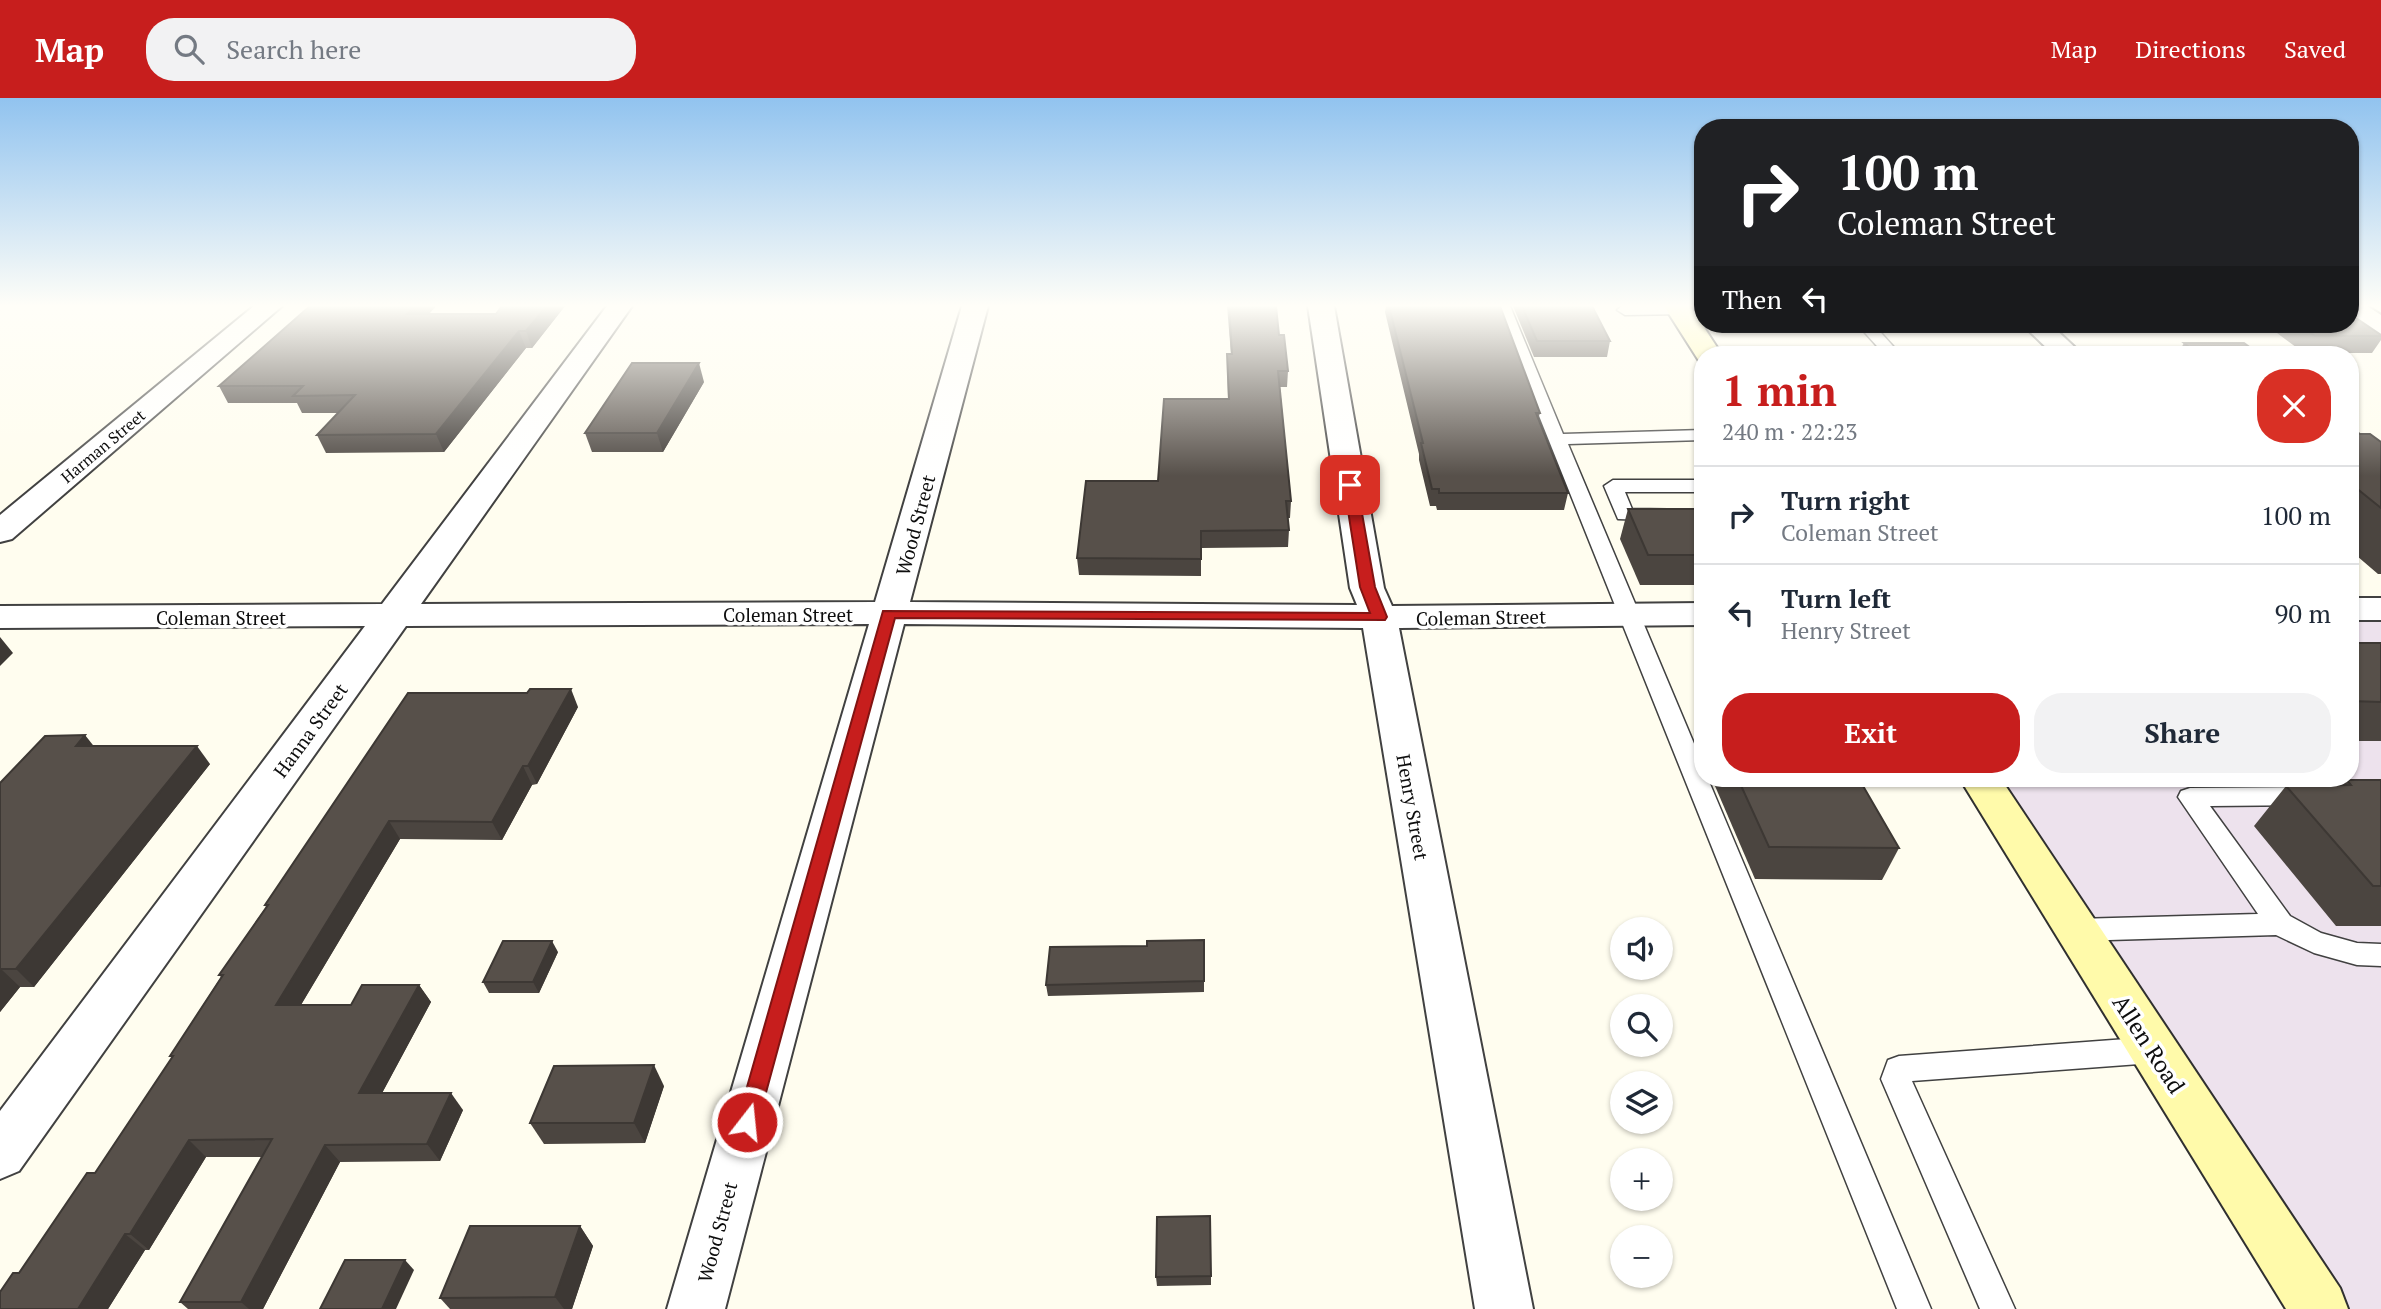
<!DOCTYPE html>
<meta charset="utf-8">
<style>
:root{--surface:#fff;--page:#f2f2f3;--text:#1f2937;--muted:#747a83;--line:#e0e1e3;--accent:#c71e1d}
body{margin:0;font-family:"PT Serif",serif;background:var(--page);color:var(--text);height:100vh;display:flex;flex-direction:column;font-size:26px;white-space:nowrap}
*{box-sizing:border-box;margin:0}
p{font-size:23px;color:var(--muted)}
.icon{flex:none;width:38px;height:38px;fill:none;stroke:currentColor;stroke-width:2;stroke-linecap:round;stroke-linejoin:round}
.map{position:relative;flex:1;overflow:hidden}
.sheet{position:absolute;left:1694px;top:248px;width:665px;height:441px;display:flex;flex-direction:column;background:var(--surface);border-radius:28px;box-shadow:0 2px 5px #0004}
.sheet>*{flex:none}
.banner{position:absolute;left:1694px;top:21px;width:665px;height:214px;border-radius:28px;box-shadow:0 2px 5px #0004;background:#202124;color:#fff;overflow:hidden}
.tools{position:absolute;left:1610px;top:819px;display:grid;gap:14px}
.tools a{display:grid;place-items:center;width:63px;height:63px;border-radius:50%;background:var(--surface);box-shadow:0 2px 5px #0004;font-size:35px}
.pin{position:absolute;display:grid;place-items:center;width:60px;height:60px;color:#fff;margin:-30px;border-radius:14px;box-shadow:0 4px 10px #0006}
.me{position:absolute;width:77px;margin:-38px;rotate:16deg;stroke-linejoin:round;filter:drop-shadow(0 0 5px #0008)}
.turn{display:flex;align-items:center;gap:24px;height:147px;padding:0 28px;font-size:32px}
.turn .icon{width:91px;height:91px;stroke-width:2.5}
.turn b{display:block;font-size:49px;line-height:60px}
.then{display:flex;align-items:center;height:66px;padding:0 28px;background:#0003;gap:14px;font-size:26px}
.round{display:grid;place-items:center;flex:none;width:74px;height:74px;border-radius:28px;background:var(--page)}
.headline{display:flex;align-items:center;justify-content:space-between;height:119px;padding:0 28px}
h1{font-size:42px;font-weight:700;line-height:52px;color:var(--accent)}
.cta{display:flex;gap:14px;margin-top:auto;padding:14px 28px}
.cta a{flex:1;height:80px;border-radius:28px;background:var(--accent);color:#fff;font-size:28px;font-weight:700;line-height:80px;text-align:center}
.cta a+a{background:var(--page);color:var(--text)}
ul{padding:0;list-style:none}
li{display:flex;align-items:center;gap:21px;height:98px;padding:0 28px;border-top:2px solid var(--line)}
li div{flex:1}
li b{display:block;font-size:26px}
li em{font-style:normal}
header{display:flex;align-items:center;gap:42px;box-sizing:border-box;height:98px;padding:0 35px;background:var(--accent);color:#fff}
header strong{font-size:33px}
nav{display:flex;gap:38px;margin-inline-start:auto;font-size:24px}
.search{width:490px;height:63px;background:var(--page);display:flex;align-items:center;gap:18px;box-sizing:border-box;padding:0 24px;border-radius:28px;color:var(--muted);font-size:26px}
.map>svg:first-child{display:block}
</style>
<header>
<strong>Map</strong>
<div class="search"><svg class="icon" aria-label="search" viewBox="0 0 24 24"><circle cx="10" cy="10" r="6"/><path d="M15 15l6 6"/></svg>Search here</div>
<nav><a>Map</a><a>Directions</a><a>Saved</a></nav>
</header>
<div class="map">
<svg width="2381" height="1211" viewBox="0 0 2381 1211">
<rect width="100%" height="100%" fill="#fffdef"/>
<path fill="#ede2ed" d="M2350,511H2381V1211H2319L1980,681H2350Z"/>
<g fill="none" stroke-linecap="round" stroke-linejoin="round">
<defs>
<g id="lane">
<path d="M1495,208H1510L1563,336L1703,332V342L1568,346L1703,667V681H1708L1931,1211H1897Z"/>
<path d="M1680,208L1688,213L1685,216L1625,217L1617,212L1622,208Z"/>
<path d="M1857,226H1873L1901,257H1885Z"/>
<path d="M1613,382H1703V394H1625L1632,411L1703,412V424L1618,421L1604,388Z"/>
<path d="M2308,689L2317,692L2320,698L2317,704L2308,707L2210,708L2290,818L2321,835L2357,845L2381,846V868L2357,867L2314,855L2276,837L2076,843L2066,840L2062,832L2066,824L2076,821L2258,816L2178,699L2181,693L2190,690Z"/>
<path d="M2153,939L2163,943L2168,952L2163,961L2153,965L1912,983L2015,1211H1980L1881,981L1888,962L1899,958Z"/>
</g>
<g id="street">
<path d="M254,208H282L12,441L0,444V417Z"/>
<path d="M607,208H632L421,506L875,504L962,208H988L910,504L1357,507L1350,490L1308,208H1334L1384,490L1392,508L1703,505V527L1399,530L1533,1211H1475L1363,530L904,526L725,1211H667L869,526L406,528L19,1073L0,1081V1013L365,528L0,530V508L382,506Z"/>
<path d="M2350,208H2367L2381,217V237L2372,235L2350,220Z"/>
<path d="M2022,226H2050L2083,257H2054Z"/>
<rect x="2350" y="500" width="31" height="22"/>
</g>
<g id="secondary">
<path d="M1664,208H1690L1722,257H1703V264L1699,263Z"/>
<path d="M1960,681H2001L2340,1190L2348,1211H2286Z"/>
</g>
</defs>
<use href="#lane" stroke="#414141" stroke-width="3"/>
<use href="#street" stroke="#414141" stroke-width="4"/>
<use href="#secondary" stroke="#303030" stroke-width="4"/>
<use href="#lane" fill="#fff" fill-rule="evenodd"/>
<use href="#street" fill="#fff" fill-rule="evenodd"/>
<use href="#secondary" fill="#fffaaa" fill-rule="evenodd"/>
</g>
<g fill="#4b4540">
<path d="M436,208L429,216H496L565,208L532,250H526L444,354L326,355L317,337L339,315H302L297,305H228L219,288Z"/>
<path d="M1227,208H1276L1279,237L1288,273L1287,289H1280L1291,403L1290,420H1288L1289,432L1288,449L1201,450V478L1079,477L1077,460L1158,383L1228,301L1227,256H1231Z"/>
<path d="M1386,208H1500L1540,315L1538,321L1568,395L1564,412H1437L1436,408H1430L1419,362V356L1385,214Z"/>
<path d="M1513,208H1592L1610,243L1607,259H1534Z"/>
<path d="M2223,226H2350L2381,237V242L2372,255H2304L2273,232H2231Z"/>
<path d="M2184,245L2260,257H2177Z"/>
<path d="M704,284L663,354H592L585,335Z"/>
<path d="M2350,329L2360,336L2381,344V476H2378L2350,452Z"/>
<path d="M1628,411H1703V487H1640L1620,441Z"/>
<rect x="2350" y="545" width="31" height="98"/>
<path d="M408,595L578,609L537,686L532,687L502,742L400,741L301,907H351L419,887L431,904L382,995L463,1012L440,1063L340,1064L263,1211H188L180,1204L262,1059H206L149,1152H145L108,1211H0L19,1175L95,1075L172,960L170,958L221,879L219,877L266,809L265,807Z"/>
<path d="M93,648L210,666L34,889H20L0,914V685Z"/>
<path d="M1712,681H1859L1899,750L1882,782L1755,781Z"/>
<path d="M2347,682H2381V828H2336L2254,728L2286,688H2342Z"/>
<path d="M1204,842V894L1048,898L1046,887L1147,848Z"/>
<path d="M558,854L539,895H489L483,884Z"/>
<path d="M664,988L645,1045L544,1046L530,1025Z"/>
<path d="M580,1128L593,1148L572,1211H450L440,1200Z"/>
<path d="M1211,1178V1187L1157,1188L1156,1179Z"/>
</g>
<g fill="#3d3834">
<path d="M414,208H436L414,232L407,216Z"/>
<path d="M547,208H565L532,250L526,233Z"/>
<path d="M519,233L526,250L444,354L436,336Z"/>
<path d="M699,265L704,284L663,354L657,335Z"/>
<path d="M0,539L13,555L0,568Z"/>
<path d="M571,591L578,609L537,686L528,668Z"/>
<path d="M85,637L100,656L76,648Z"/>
<path d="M197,648L210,666L34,889L16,871Z"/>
<path d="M523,668L532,687L502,742L492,724Z"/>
<path d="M389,723L400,741L290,925L276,907Z"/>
<path d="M552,843L558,854L539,895L533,884Z"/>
<path d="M1,871L20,889L0,914V873Z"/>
<path d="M419,887L431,904L373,1012L359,995Z"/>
<path d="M654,967L664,988L645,1045L634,1025Z"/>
<path d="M451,995L463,1012L440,1063L427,1046Z"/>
<path d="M189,1042L206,1059L149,1152L130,1136Z"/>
<path d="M325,1047L340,1064L263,1211H249L241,1204Z"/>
<path d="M580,1128L593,1148L572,1211H564L555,1199Z"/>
<path d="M125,1136L145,1152L108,1211H78Z"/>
<path d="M405,1162L414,1172L396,1211H382Z"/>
</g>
<g fill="#57504a" stroke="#3d3834" stroke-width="2">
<path d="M310,208H414L407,216H496L502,208H547L526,233H519L436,336L317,337L355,297L293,298L303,288H219Z"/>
<path d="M1229,208H1276L1279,237H1284L1288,273H1278L1291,403H1286L1289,432L1201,433V461L1077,460L1086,383H1158L1164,301H1229L1227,256H1232Z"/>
<path d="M1389,208H1500L1540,315H1536L1568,395H1439V391H1432L1421,345H1423Z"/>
<path d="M1522,208H1592L1610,243H1537Z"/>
<path d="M2350,216L2381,237V238H2315L2298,226H2350Z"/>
<path d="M2184,245H2244L2260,257H2199Z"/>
<path d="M632,265H699L657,335H585Z"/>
<path d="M2350,329L2360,336H2370L2381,344V410L2350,385Z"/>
<path d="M1628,411H1703V457H1648Z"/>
<path d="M2350,545H2381V604L2350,603Z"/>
<path d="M530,591H571L528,668H523L492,724L389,723L276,907H351L362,887H419L359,995H451L427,1046L325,1047L241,1204H180L272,1041L189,1042L130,1136H125L78,1211H0V1194L13,1175H19L87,1075H95L173,958H170L223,877H219L268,807H265L408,595H527Z"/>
<path d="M85,637L76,648H197L16,871H1L0,873V685L45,638Z"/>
<path d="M1738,681H1859L1899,750L1769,749Z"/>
<path d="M2347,682H2381V788H2373L2286,688L2351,687Z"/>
<path d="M1204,842V883L1046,887L1050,849L1147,848V843Z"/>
<path d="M503,843H552L533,884H483Z"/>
<path d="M654,967L634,1025H530L554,968Z"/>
<path d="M1210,1118L1211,1178L1156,1179L1157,1119Z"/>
<path d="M470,1128H580L555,1199L440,1200Z"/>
<path d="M345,1162H405L382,1211H320Z"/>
</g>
<linearGradient id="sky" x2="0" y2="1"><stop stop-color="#91c3ef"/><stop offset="0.55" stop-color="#fffef8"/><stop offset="1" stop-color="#fffef8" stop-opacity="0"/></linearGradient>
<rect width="2381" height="378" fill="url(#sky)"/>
<path fill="#c71e1d" stroke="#811413" stroke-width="2" d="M1350,383L1357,387L1375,489L1387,519L1385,522L895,520L758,1024L755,1031L747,1033L740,1031L737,1024L883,513L1370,515L1360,489L1344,387Z"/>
<g text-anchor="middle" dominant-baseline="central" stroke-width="7" stroke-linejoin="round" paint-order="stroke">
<g font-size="16" fill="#0e0e0e" stroke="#fff">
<text transform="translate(103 348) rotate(-40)">Harman Street</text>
</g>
<g font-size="19" fill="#0e0e0e" stroke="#fff">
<text transform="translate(915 427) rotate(-75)">Wood Street</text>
<text x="788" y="516">Coleman Street</text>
<text x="221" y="519">Coleman Street</text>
<text transform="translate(1481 519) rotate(-1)">Coleman Street</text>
<text transform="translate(310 632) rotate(-54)">Hanna Street</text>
<text transform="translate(1413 709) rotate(80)">Henry Street</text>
<text transform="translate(717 1134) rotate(-75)">Wood Street</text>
</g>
<g font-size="23" fill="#0e0e0e" stroke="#fff">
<text transform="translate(2149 946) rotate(57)">Allen Road</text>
</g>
</g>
</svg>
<div class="tools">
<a><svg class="icon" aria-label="sound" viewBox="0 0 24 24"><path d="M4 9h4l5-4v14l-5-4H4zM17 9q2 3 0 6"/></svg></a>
<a><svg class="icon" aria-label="search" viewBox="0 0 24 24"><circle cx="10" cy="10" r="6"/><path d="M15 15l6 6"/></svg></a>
<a><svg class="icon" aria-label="layers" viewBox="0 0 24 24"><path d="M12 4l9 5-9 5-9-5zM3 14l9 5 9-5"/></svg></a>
<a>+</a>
<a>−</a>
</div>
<div class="pin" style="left:1350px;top:387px;background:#d93025"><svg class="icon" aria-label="arrive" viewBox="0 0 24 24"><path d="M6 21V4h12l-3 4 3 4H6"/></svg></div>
<svg class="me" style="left:747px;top:1024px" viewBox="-20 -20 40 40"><circle r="17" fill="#c71e1d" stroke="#fff" stroke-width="3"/><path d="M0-11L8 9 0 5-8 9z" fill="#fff"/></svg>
<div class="banner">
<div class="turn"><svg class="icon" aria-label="right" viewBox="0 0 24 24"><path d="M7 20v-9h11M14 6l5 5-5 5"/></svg><div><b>100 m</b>Coleman Street</div></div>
<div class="then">Then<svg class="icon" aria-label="left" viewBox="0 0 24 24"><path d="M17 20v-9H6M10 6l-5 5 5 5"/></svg></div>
</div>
<section class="sheet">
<div class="headline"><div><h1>1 min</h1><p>240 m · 22:23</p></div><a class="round" style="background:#d93025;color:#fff"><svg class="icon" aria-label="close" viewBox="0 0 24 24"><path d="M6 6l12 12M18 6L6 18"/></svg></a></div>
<ul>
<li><svg class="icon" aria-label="right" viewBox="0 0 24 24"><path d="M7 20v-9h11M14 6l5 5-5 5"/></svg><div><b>Turn right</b><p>Coleman Street</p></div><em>100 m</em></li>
<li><svg class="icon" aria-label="left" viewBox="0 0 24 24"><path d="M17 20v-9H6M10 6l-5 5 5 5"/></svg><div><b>Turn left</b><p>Henry Street</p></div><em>90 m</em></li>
</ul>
<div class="cta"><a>Exit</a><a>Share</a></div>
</section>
</div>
